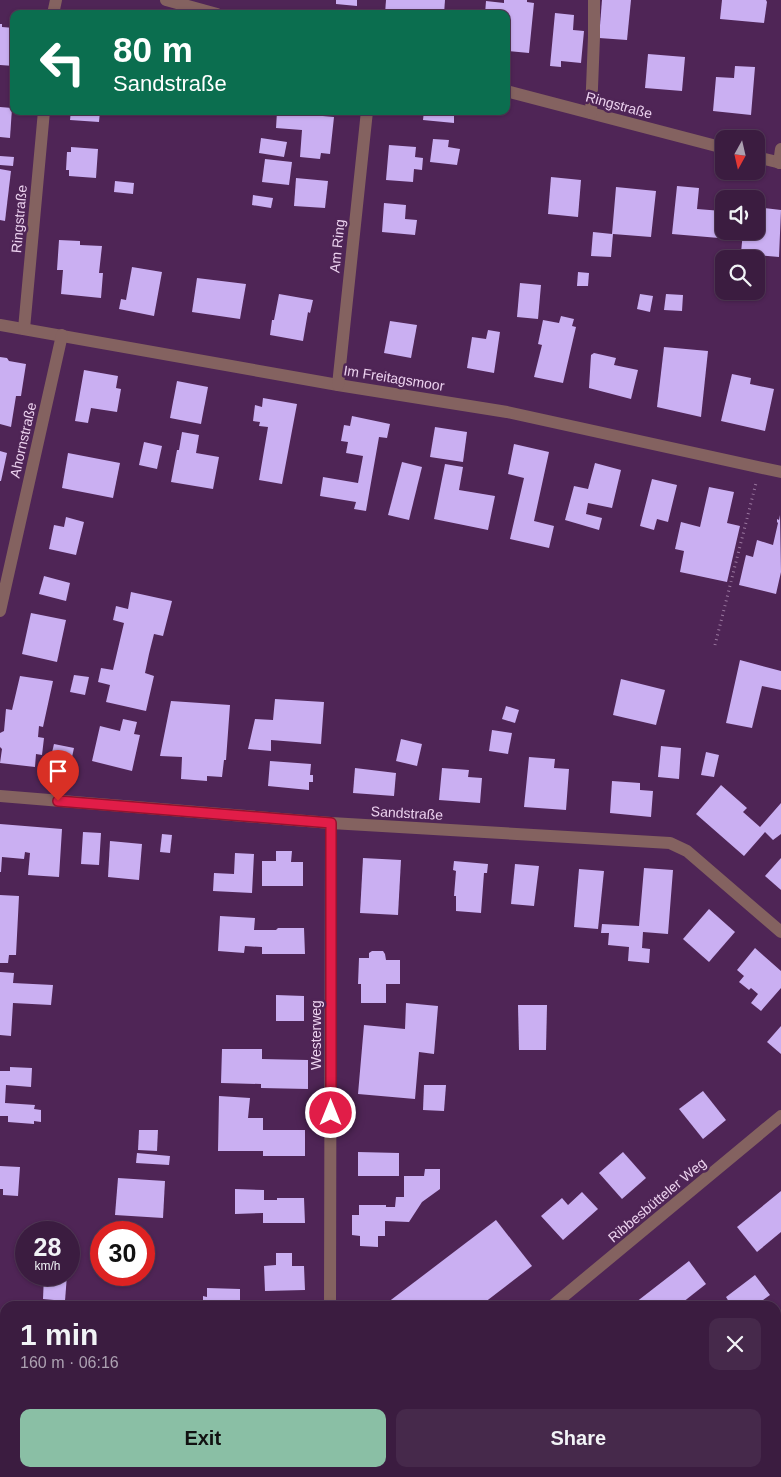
<!DOCTYPE html>
<meta charset="utf-8">
<style>
:root{--surface:#3b1c40;--page:#46294b;--text:#f1f3f6;--muted:#aca1b1;--line:#543a59;--accent:#8abfa5}
body{margin:0;font-family:Arial,sans-serif;background:var(--page);color:var(--text);height:100vh;display:flex;flex-direction:column;font-size:19px;white-space:nowrap}
*{box-sizing:border-box;margin:0}
p{font-size:16px;color:var(--muted)}
.icon{flex:none;width:28px;height:28px;fill:none;stroke:currentColor;stroke-width:2;stroke-linecap:round;stroke-linejoin:round}
.map{position:relative;flex:1;overflow:hidden}
.panel{position:absolute;left:0px;top:1301px;width:781px;height:176px;display:flex;flex-direction:column;background:var(--surface);border-radius:15px 15px 0 0;box-shadow:0 1px 4px #0004,0 0 0 1px var(--line)}
.panel>*{flex:none}
.banner{position:absolute;left:10px;top:10px;width:500px;height:105px;border-radius:10px;box-shadow:0 1px 4px #0004,0 0 0 1px var(--line);background:#0b6e4f;color:#fff;overflow:hidden}
.needle{width:32px;rotate:188deg}
.tools{position:absolute;left:715px;top:130px;display:grid;gap:10px}
.tools a{display:grid;place-items:center;width:50px;height:50px;border-radius:10px;background:var(--surface);box-shadow:0 1px 4px #0004,0 0 0 1px var(--line);font-size:25px}
.speed{position:absolute;left:15px;top:1221px;display:flex;gap:10px;font-size:25px;font-weight:700;text-align:center}
.speed>*{display:grid;place-content:center;width:65px;height:65px;border-radius:50%;background:var(--surface);box-shadow:0 1px 4px #0004,0 0 0 1px var(--line);line-height:1}
.speed small{font-size:12px;font-weight:400}
.speed .limit{border:8px solid #d22;background:#fff;color:#111}
.pin{position:absolute;display:grid;place-items:center;width:42px;height:42px;color:#fff;margin:-51px -21px;border-radius:50% 50% 50% 0;rotate:-45deg;box-shadow:0 0 5px #0007}
.pin .icon{rotate:45deg}
.me{position:absolute;width:55px;margin:-28px;rotate:0deg;stroke-linejoin:round;filter:drop-shadow(0 0 4px #0008)}
.turn{display:flex;align-items:center;gap:18px;height:105px;padding:0 20px;font-size:22px}
.turn .icon{width:65px;height:65px;stroke-width:2.5}
.turn b{display:block;font-size:35px;line-height:42px}
.round{display:grid;place-items:center;flex:none;width:52px;height:52px;border-radius:10px;background:var(--page)}
.summary{display:flex;align-items:center;justify-content:space-between;height:85px;padding:0 20px}
h1{font-size:30px;font-weight:800;line-height:38px}
.button{display:flex;gap:10px;margin-top:auto;padding:10px 20px}
.button a{flex:1;height:58px;border-radius:10px;background:var(--accent);color:#111;font-size:20px;font-weight:800;line-height:58px;text-align:center}
.button a+a{background:var(--page);color:var(--text)}
.map>svg:first-child{display:block}
</style>
<div class="map">
<svg width="781" height="1477" viewBox="0 0 781 1477">
<rect width="100%" height="100%" fill="#4f2556"/>
<g fill="#caaff2">
<path d="M336,0H357V6L336,4Z"/>
<path d="M386,0H445L444,14H385Z"/>
<path d="M504,0H527V2L534,3L529,53L508,51L509,46H506V14H485L486,1L504,3Z"/>
<path d="M602,0H631L627,40L599,38Z"/>
<path d="M722,0H766L767,2L764,23L720,19Z"/>
<path d="M555,13L574,15L573,30L584,31L581,63L561,61V67L550,66Z"/>
<path d="M0,24H2V27L14,28V66L0,65Z"/>
<path d="M648,54L685,57L682,91L645,88Z"/>
<path d="M735,66L755,67L751,115L713,111L716,77L734,78Z"/>
<path d="M0,107L12,108L10,138L0,137Z"/>
<path d="M71,111H100L99,122L70,120Z"/>
<path d="M424,111H470L469,115L454,113V123L423,120Z"/>
<path d="M277,112L334,117L330,154L321,153L320,159L300,157L302,130L276,128Z"/>
<path d="M261,138L287,142L284,157L259,153Z"/>
<path d="M433,139L449,140L448,147L460,149L457,165L430,162Z"/>
<path d="M389,145L416,147L415,157L423,158L422,170L414,169L413,182L386,180Z"/>
<path d="M71,147L98,149L96,178L69,176V170H66L67,152H71Z"/>
<path d="M0,156L14,157L13,166L0,165Z"/>
<path d="M265,159L292,162L289,185L262,182Z"/>
<path d="M0,169L11,171L5,221L0,220Z"/>
<path d="M551,177L581,180L578,217L548,214Z"/>
<path d="M296,178L328,181L325,208L294,206Z"/>
<path d="M115,181L134,183L133,194L114,192Z"/>
<path d="M677,186L699,188L697,209L722,211L719,238L672,234Z"/>
<path d="M616,187L656,191L651,237L613,234L611,257L591,256L593,232L612,234Z"/>
<path d="M253,195L273,198L271,208L252,205Z"/>
<path d="M384,203L406,205L405,219L417,220L415,235L382,232Z"/>
<path d="M756,207L781,210L779,257L747,254V259H729L730,252L741,253L743,231H756Z"/>
<path d="M59,240L80,241V245L102,246L99,273H103L101,298L61,294L63,270H57Z"/>
<path d="M132,267L162,272L154,316L119,309L121,299L126,300Z"/>
<path d="M578,272L589,273L588,286H577Z"/>
<path d="M197,278L246,284L240,319L192,312Z"/>
<path d="M520,283L541,285L538,319L517,317Z"/>
<path d="M279,294L313,300L310,313L308,312L303,341L270,335L272,320H274Z"/>
<path d="M640,294L653,296L650,312L637,309Z"/>
<path d="M666,294L683,295L682,311L664,310Z"/>
<path d="M561,316L574,319L572,326L576,327L563,383L534,377L542,345L538,344L543,320L559,323Z"/>
<path d="M390,321L417,325L411,358L384,353Z"/>
<path d="M488,330L500,332L494,373L467,368L472,337L486,339Z"/>
<path d="M664,347L708,351L701,417L657,407Z"/>
<path d="M594,353L616,358L614,365L638,370L631,399L589,388L591,355Z"/>
<path d="M0,357L7,358L9,361L26,364L21,396H16L11,427L0,424Z"/>
<path d="M84,370L118,376L116,388L121,389L117,412L91,408L88,423L75,421Z"/>
<path d="M732,374L751,378L750,384L774,389L765,431L721,421Z"/>
<path d="M177,381L208,387L201,424L170,418Z"/>
<path d="M263,398L297,404L282,484L259,480L268,427L259,426L260,422L253,421L255,405L262,407Z"/>
<path d="M352,416L390,424L387,438L379,437L366,511L354,509L356,502L320,496L323,477L358,483L363,456L346,453L348,442L341,441L344,425L350,426Z"/>
<path d="M435,427L467,432L463,462L430,457Z"/>
<path d="M182,432L199,435L196,453L219,457L213,489L171,482L177,450H179Z"/>
<path d="M144,442L162,446L157,469L139,465Z"/>
<path d="M514,444L549,452L534,521L554,526L549,548L510,539L524,478L508,474Z"/>
<path d="M0,451L7,453L1,481H0Z"/>
<path d="M68,453L120,463L113,498L62,488Z"/>
<path d="M402,462L422,467L409,520L388,515Z"/>
<path d="M595,463L621,470L612,508L588,503L586,514L602,518L599,530L565,520L574,486L588,489Z"/>
<path d="M445,464L463,467L459,490L495,496L488,530L434,519Z"/>
<path d="M652,479L677,485L668,522L657,519L654,530L640,526Z"/>
<path d="M709,487L734,492L727,523L740,526L727,582L680,572L684,551L675,549L681,522L700,527Z"/>
<path d="M780,515L781,572L776,594L739,585L746,555L753,557L757,540L773,545L778,523L777,522V519L779,520Z"/>
<path d="M66,517L84,522L76,555L49,549L54,525L64,527Z"/>
<path d="M44,576L70,583L66,601L39,594Z"/>
<path d="M131,592L172,601L163,636L154,634L149,654L145,673L154,676L146,711L106,702L110,685L98,682L101,668L113,670L124,623L113,620L116,606L128,609Z"/>
<path d="M31,613L66,620L57,662L22,654Z"/>
<path d="M740,660L781,671V690L762,686L752,728L726,723Z"/>
<path d="M74,675L89,677L85,695L70,692Z"/>
<path d="M20,676L53,681L43,727L39,726L38,737L44,738L42,755L36,754L35,767L0,763L2,749L0,747V733L4,731L6,709L12,710Z"/>
<path d="M621,679L665,690L656,725L613,715Z"/>
<path d="M275,699L324,702L321,744L271,740V751L248,749L255,719L273,720Z"/>
<path d="M171,701L230,705L226,760H224L222,777L207,776V781L181,779L182,757L160,756Z"/>
<path d="M506,706L519,710L515,723L502,719Z"/>
<path d="M123,719L137,722L134,734L140,735L132,771L92,761L100,726L120,731Z"/>
<path d="M492,730L512,733L508,754L489,751Z"/>
<path d="M401,739L422,744L417,766L396,761Z"/>
<path d="M54,744L74,748L70,766L50,761Z"/>
<path d="M661,746L681,748L679,779L658,777Z"/>
<path d="M706,752L719,755L714,777L701,775Z"/>
<path d="M529,757L555,759L554,768L569,769L566,810L524,807Z"/>
<path d="M270,761L311,764L310,775H313V782H309V790L268,786Z"/>
<path d="M355,768L396,773L394,796L353,793Z"/>
<path d="M442,768L469,770L468,777L482,778L480,803L439,800Z"/>
<path d="M612,781L640,783V790L653,791L651,817L610,813Z"/>
<path d="M721,785L747,808L743,812L760,827L781,803V834L773,840L765,832L744,856L696,814Z"/>
<path d="M0,824L62,829L59,877L28,875L30,853L25,852L24,859L2,857L1,872H0Z"/>
<path d="M83,832L101,833L99,865L81,864Z"/>
<path d="M162,834L172,835L170,853L160,852Z"/>
<path d="M110,841L142,844L139,880L108,877Z"/>
<path d="M276,851H292L291,862H303V886H262V861H276Z"/>
<path d="M235,853L254,854L252,893L213,891L214,873L234,874Z"/>
<path d="M363,858L401,860L398,915L360,913Z"/>
<path d="M781,858V890L765,876Z"/>
<path d="M454,861L488,864L487,873H484L481,913L456,911V896H454L456,871L453,870Z"/>
<path d="M515,864L539,866L534,906L511,904Z"/>
<path d="M644,868L673,870L668,934L643,932L642,948L650,949L649,963L628,961L629,947L608,945L609,933H601L602,924L639,926Z"/>
<path d="M579,869L604,871L598,929L574,927Z"/>
<path d="M0,895L19,896L16,955H9L8,963H0Z"/>
<path d="M709,909L735,932L709,962L683,939Z"/>
<path d="M220,916L255,918L254,930H276L278,928H304L305,954H262V947L245,946L244,953L218,951Z"/>
<path d="M755,948L781,971V988L761,1011L751,1003L758,994L751,988L749,990L739,982L744,976L737,970Z"/>
<path d="M372,951H383L385,954L386,960H400V984H386V1003H361V984H358L359,958H369V953Z"/>
<path d="M0,972L14,973L13,983L53,985L51,1005L13,1003L11,1036L0,1035Z"/>
<path d="M276,995L304,996V1021H276Z"/>
<path d="M406,1003L438,1006L434,1054L419,1052L415,1099L358,1094L364,1025L405,1029Z"/>
<path d="M518,1005H547L546,1050H519Z"/>
<path d="M781,1026V1054L767,1042Z"/>
<path d="M222,1049H262V1059L308,1060V1089L261,1088V1084L221,1083Z"/>
<path d="M10,1067L32,1068L31,1087L6,1085L5,1103L35,1105L34,1109L41,1110V1122L34,1121V1124L8,1122V1116H0V1071H10Z"/>
<path d="M424,1085H446L444,1111L423,1110Z"/>
<path d="M703,1091L726,1120L703,1139L679,1109Z"/>
<path d="M219,1096L250,1098L248,1118H263V1130H305V1156H263V1151H218Z"/>
<path d="M139,1130H158L157,1151L138,1150Z"/>
<path d="M358,1152L399,1153V1176H358Z"/>
<path d="M623,1152L646,1178L622,1199L599,1173Z"/>
<path d="M137,1153L170,1156L169,1165L136,1163Z"/>
<path d="M0,1166L20,1167L18,1196L3,1195V1189H0Z"/>
<path d="M425,1169H440V1189L422,1202L409,1222L385,1221V1236H378V1247L360,1246V1236L352,1235V1215H359V1205H386V1207H395L396,1197H404V1176H424Z"/>
<path d="M118,1178L165,1181L163,1218L115,1215Z"/>
<path d="M235,1189L264,1190V1200H277V1198H304L305,1223H263V1213L235,1214Z"/>
<path d="M781,1191V1232L757,1252L737,1227Z"/>
<path d="M582,1192L598,1209L563,1240L541,1216L562,1198L568,1205Z"/>
<path d="M496,1220L532,1266L480,1306H383Z"/>
<path d="M276,1253H292V1266H304L305,1290L265,1291L264,1266L276,1265Z"/>
<path d="M689,1261L706,1284L678,1306H631Z"/>
<path d="M44,1275H67L65,1301L43,1299Z"/>
<path d="M755,1275L770,1295L755,1306H723L729,1302L726,1297Z"/>
<path d="M207,1288L240,1289V1306H203V1296L207,1297Z"/>
<path d="M0,1312H3L2,1340H0Z"/>
<path d="M30,1472H60L61,1477H31Z"/>
<path d="M133,1472H153L154,1477H135Z"/>
<path d="M204,1472H232V1473L219,1477H205Z"/>
<path d="M436,1472H477L472,1477H440Z"/>
<path d="M665,1472H748L750,1477H666Z"/>
</g>
<g fill="none" stroke-linecap="round" stroke-linejoin="round">
<path stroke="#9a779f" stroke-width="3" stroke-dasharray="1 4" stroke-linecap="butt" d="M715,645L756,483"/>
<g stroke="#846260" stroke-width="12">
<path d="M166,0L217,14"/>
<path d="M53,14L56,0"/>
<path d="M506,91L724,148"/>
<path d="M591,113L594,37V0"/>
<path d="M756,157L781,163"/>
<path d="M779,163L781,149"/>
<path d="M0,325L338,385L507,412L781,472"/>
<path d="M24,329L44,111"/>
<path d="M338,385L367,111"/>
<path d="M0,611L62,335"/>
<path d="M0,796L331,823L670,843L687,851L781,932"/>
<path d="M330,1306L331,823"/>
<path d="M552,1306L781,1116"/>
<path d="M776,1372L781,1369"/>
<path d="M0,1437L5,1436"/>
<path d="M328,1477L334,1472"/>
</g>
</g>
<g fill="none" stroke-linecap="round" stroke-linejoin="round">
<defs>
<path id="route" d="M58,801L331,823V1113"/>
</defs>
<use href="#route" stroke="#92132f" stroke-width="12"/>
<use href="#route" stroke="#e11d48" stroke-width="9"/>
</g>
<g text-anchor="middle" dominant-baseline="central" stroke-width="5" stroke-linejoin="round" paint-order="stroke">
<g font-size="14" fill="#ecd2ef" stroke="#4f2556">
<text transform="translate(619 105) rotate(15)">Ringstraße</text>
<text transform="translate(19 219) rotate(-85)">Ringstraße</text>
<text transform="translate(337 246) rotate(-84)">Am Ring</text>
<text transform="translate(394 378) rotate(9)">Im Freitagsmoor</text>
<text transform="translate(23 440) rotate(-77)">Ahornstraße</text>
<text transform="translate(407 813) rotate(3)">Sandstraße</text>
<text transform="translate(316 1035) rotate(-90)">Westerweg</text>
<text transform="translate(657 1200) rotate(-40)">Ribbesbütteler Weg</text>
</g>
</g>
</svg>
<div class="tools">
<a><svg class="needle" viewBox="-14 -14 28 28"><path d="M0-13l5 13h-10z" fill="#e53935"/><path d="M0 13l5-13h-10z" fill="#aca1b1"/></svg></a>
<a><svg class="icon" aria-label="sound" viewBox="0 0 24 24"><path d="M4 9h4l5-4v14l-5-4H4zM17 9q2 3 0 6"/></svg></a>
<a><svg class="icon" aria-label="search" viewBox="0 0 24 24"><circle cx="10" cy="10" r="6"/><path d="M15 15l6 6"/></svg></a>
</div>
<div class="speed"><div>28<small>km/h</small></div><div class="limit">30</div></div>
<div class="pin" style="left:58px;top:801px;background:#d93025"><svg class="icon" aria-label="arrive" viewBox="0 0 24 24"><path d="M6 21V4h12l-3 4 3 4H6"/></svg></div>
<svg class="me" style="left:331px;top:1113px" viewBox="-20 -20 40 40"><circle r="17" fill="#e11d48" stroke="#fff" stroke-width="3"/><path d="M0-11L8 9 0 5-8 9z" fill="#fff"/></svg>
<div class="banner">
<div class="turn"><svg class="icon" aria-label="left" viewBox="0 0 24 24"><path d="M17 20v-9H6M10 6l-5 5 5 5"/></svg><div><b>80 m</b>Sandstraße</div></div>
</div>
<section class="panel">
<div class="summary"><div><h1>1 min</h1><p>160 m · 06:16</p></div><a class="round"><svg class="icon" aria-label="close" viewBox="0 0 24 24"><path d="M6 6l12 12M18 6L6 18"/></svg></a></div>
<div class="button"><a>Exit</a><a>Share</a></div>
</section>
</div>
